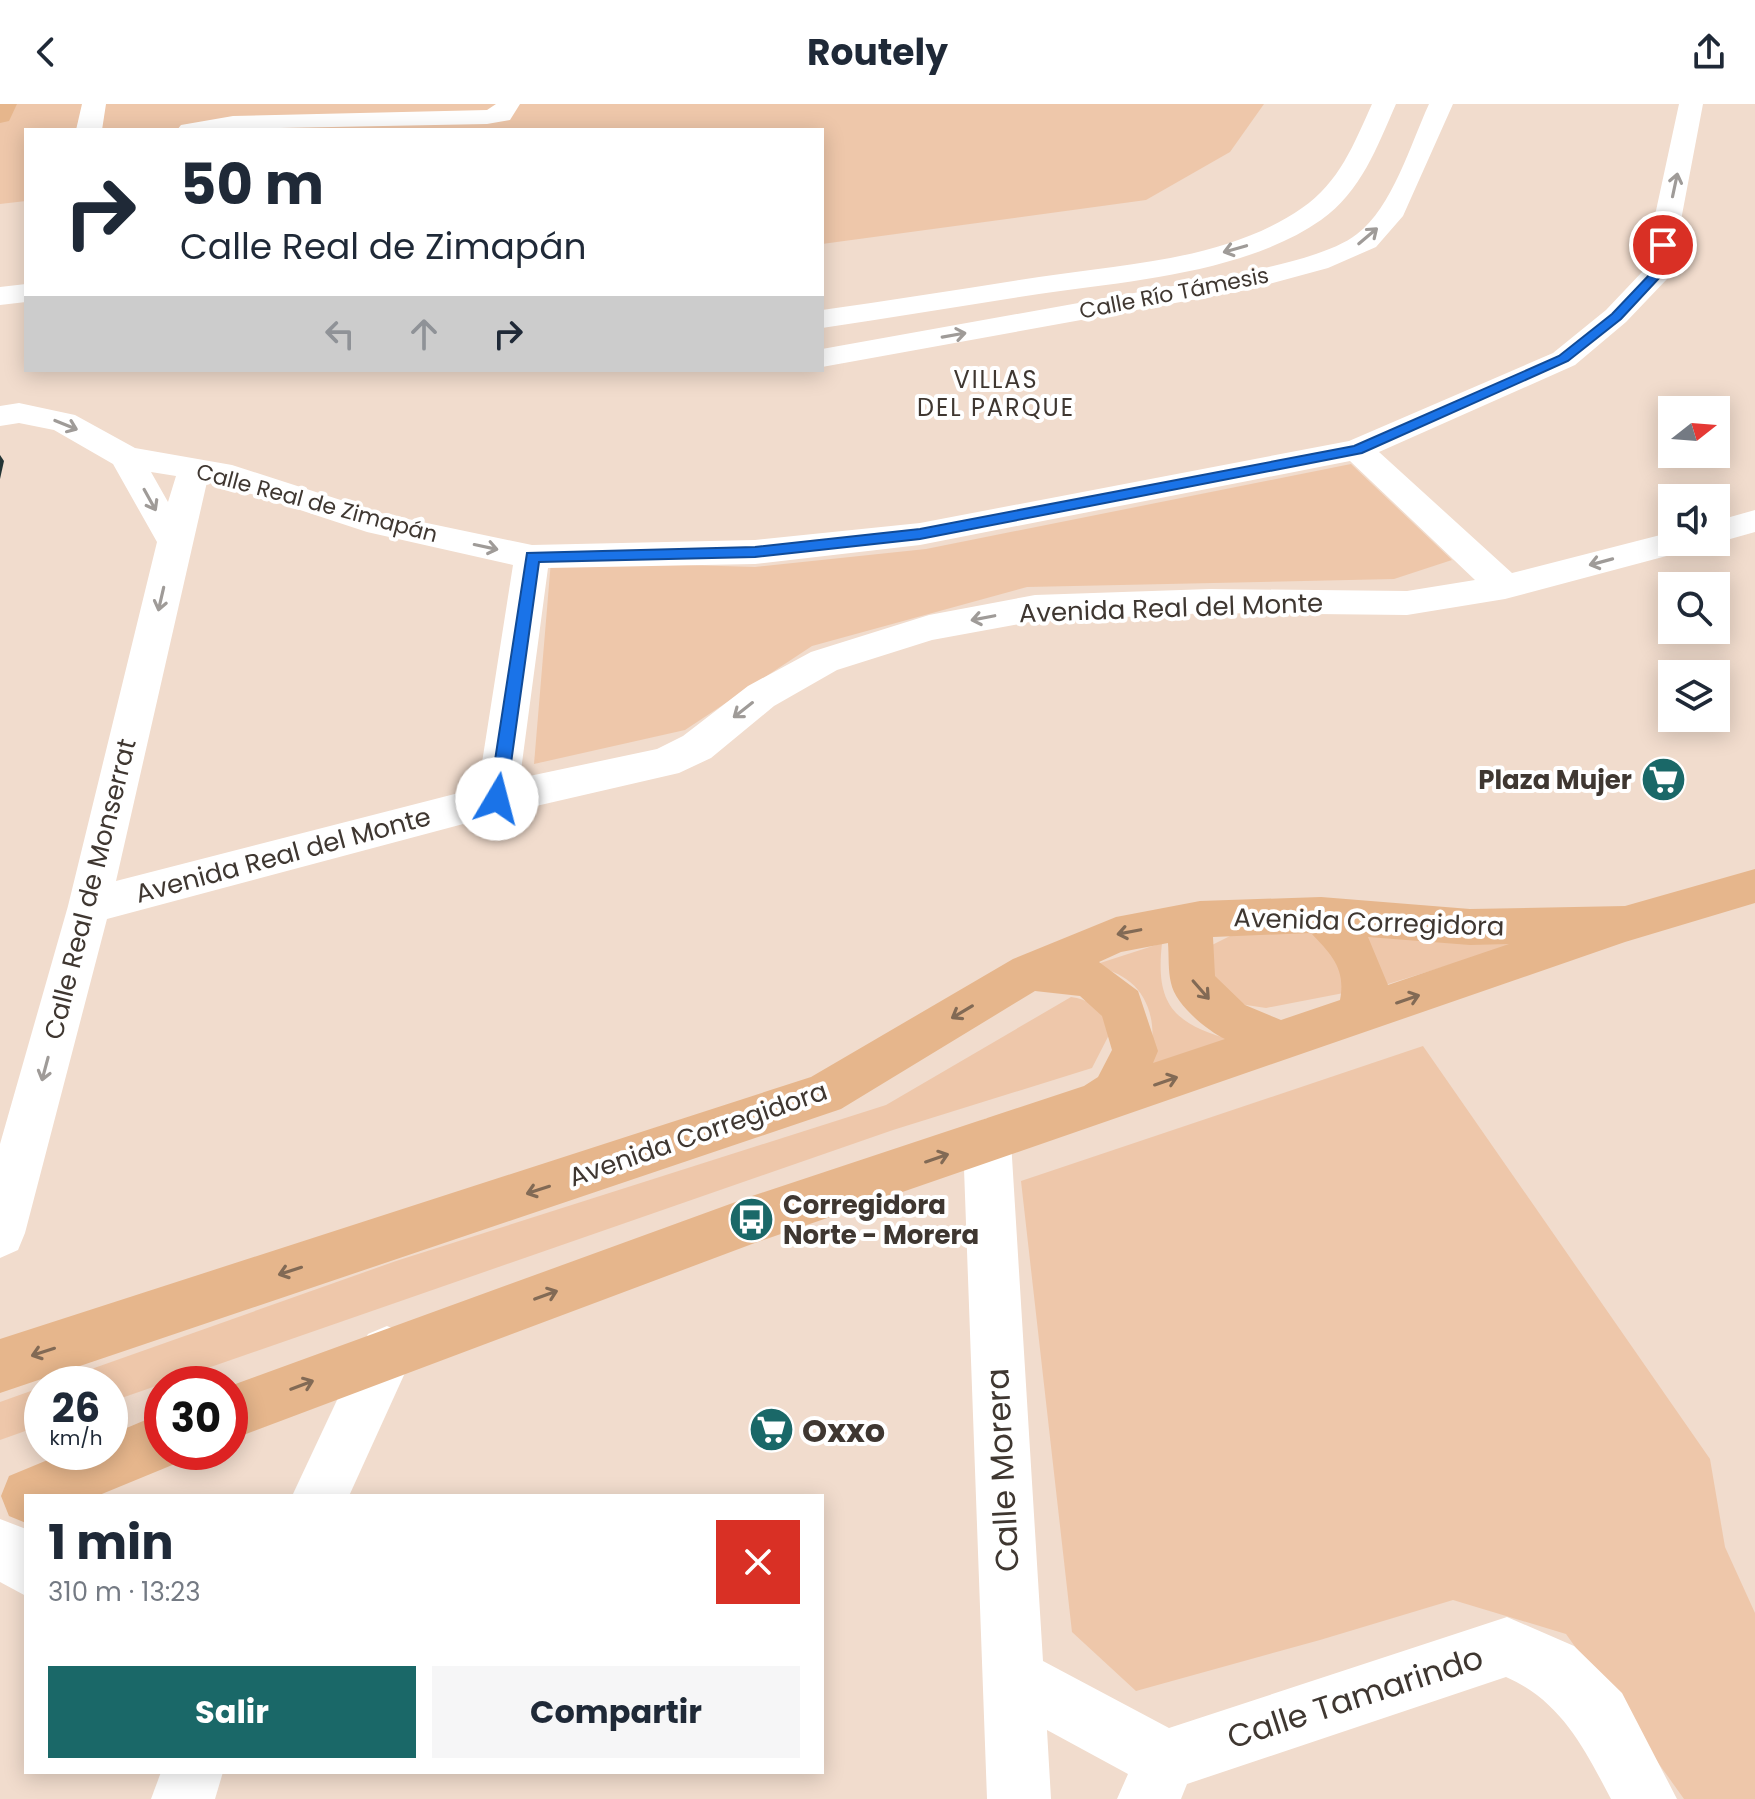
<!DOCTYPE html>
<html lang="es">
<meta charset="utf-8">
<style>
:root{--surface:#fff;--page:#f6f6f7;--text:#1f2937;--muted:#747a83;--accent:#1a6868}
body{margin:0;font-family:Poppins,sans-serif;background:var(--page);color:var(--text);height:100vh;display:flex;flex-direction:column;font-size:30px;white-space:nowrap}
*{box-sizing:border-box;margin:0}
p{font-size:26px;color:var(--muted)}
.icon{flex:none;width:44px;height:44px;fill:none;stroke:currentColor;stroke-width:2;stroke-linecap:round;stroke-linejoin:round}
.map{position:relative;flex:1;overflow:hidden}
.drawer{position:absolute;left:24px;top:1390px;width:800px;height:280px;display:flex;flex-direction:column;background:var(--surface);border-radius:0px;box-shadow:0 4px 20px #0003}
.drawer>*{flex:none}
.hud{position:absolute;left:24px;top:24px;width:800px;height:244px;border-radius:0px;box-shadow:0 4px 20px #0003;background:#fff;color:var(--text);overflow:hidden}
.needle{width:52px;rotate:73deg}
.tools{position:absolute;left:1658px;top:292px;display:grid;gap:16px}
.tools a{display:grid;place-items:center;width:72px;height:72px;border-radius:0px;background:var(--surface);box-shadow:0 4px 20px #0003;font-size:40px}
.speed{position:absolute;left:24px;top:1262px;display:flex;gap:16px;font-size:40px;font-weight:700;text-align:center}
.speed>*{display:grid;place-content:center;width:104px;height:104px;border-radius:50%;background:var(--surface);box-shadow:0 4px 20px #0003;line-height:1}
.speed small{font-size:20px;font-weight:400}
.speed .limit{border:12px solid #d22;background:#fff;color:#111}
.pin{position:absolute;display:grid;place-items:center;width:68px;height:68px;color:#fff;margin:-34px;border:4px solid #fff;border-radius:50%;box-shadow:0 2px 8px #0007}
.me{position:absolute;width:88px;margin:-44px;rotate:8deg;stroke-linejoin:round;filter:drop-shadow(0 0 6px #0008)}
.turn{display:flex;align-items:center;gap:28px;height:168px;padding:0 24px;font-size:36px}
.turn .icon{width:104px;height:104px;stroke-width:2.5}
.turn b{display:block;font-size:56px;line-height:68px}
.lanes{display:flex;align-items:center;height:76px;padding:0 24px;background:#0003;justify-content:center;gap:40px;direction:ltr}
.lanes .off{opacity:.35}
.round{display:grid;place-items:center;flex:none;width:84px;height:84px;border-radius:0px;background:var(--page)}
.headline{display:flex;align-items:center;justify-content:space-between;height:136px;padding:0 24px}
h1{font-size:48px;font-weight:700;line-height:60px}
.cta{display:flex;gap:16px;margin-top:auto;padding:16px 24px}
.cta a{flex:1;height:92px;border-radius:0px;background:var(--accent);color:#fff;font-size:32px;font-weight:700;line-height:92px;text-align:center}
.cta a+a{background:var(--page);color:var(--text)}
header{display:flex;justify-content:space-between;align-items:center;height:104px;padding:0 24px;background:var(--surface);font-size:36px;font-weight:700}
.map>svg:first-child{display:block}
</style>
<header><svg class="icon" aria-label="back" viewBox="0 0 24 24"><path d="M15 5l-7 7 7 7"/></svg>Routely<svg class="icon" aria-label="share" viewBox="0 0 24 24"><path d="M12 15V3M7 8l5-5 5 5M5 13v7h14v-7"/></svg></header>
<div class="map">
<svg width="1755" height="1695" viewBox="0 0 1755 1695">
<rect width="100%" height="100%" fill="#f1dccd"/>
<g fill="#eec7aa">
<path d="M0,0H1264L1230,48L1146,96L822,140V26H26V97L0,100Z"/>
<path d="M1351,360L1452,456L1394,475L1027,483L812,542L685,626L534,660L551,457L755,463L926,445Z"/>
<path d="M1277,819L1548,830L1385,881L1266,904L1226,898L1209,887L1208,843L1234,830Z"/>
<path d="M1162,839C1155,901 1174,920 1232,936L1142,970C1158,943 1157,900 1130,878C1121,870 1107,866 1097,860Z"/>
<path d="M1071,893C1093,896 1102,908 1111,927L1092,964L893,1026L110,1298V1280H49L396,1157L886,1001Z"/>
<path d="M1423,942L1710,1355L1725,1443L1755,1509V1695H1684L1566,1530L1453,1496L1320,1536L1136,1587L1072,1528L1021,1077Z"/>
<path d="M42,1283V1321L0,1336V1298Z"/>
</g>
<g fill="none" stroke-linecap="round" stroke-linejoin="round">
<g fill="#fff" fill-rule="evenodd">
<path d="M82,0H106L102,26H76Z"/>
<path d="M496,0H520L510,16L487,20L177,26L181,21L233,12L487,6Z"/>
<path d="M1372,0H1396C1377,43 1361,88 1321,116C1245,169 1129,177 1039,190C967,201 895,213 822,224V206C894,196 967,184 1039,173C1125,160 1227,156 1302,104C1339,79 1354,40 1372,0Z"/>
<path d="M1429,0H1453L1403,112L1376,143L1328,164L1247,186L822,263V245L1245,169C1276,161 1332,150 1357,130C1392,104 1411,39 1429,0Z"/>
<path d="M1679,0H1703L1671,169L1667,175L1626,218L1575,261L1379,348L1512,469L1672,428V438H1694L1689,446L1505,495L1407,511L1210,509L1035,517L932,536L837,566L774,602L711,654L679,669L497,711L107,815L25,1129L18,1146L0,1154V1040L68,802L157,438L113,360L54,326L19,319L0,322V302L19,299L75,311L135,344L232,361L384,410L532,441L755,436L920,419L1349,337L1553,249L1606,206L1643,167ZM1350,357L1475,476L1407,487L1210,485L1035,491L929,511L811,548L748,582L683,632L657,645L520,674L548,464L755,460L920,441ZM151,368L176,372L168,398ZM207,378L227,382L367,428L513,461L478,684L116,777Z"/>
<path d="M26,180V198L0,201V183Z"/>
<path d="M1755,406V428L1716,439L1711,438H1716V417Z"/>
<path d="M987,1014L1004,1021L1011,1037L1043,1557L1169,1624L1507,1513L1574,1542L1622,1589L1677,1695H1611C1584,1644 1561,1597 1506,1573L1187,1680L1181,1695H1117L1128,1670L1047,1626L1051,1695H987L963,1037L970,1021Z"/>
<path d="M387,1222L406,1230L414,1249L349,1392H292L368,1230Z"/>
<path d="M0,1415L26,1425V1492L0,1478Z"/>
<path d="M161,1668H223L215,1695H151Z"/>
</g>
<g fill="#e6b68c" fill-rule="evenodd">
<path d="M0,0H17L9,17L0,19Z"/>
<path d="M1755,765V799L1625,838L752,1140L230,1336V1282L752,1092L1084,982L1098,973L1112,946L1102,912L1080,892L1035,887L841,1005L0,1289V1235L811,973L1013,855L1116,813L1200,797L1321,793L1470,805L1625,802ZM1311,829C1332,851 1346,865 1340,896L1281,916L1245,901L1215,872L1213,833ZM1368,833L1470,841L1509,840L1388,881ZM1168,839C1169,852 1168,867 1171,879C1175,900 1206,926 1225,935L1153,959L1158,947L1138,887L1099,858L1121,848Z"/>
<path d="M162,1309V1348H185L182,1357L97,1392H26V1419L9,1412L1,1392L9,1372L67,1348H110V1331Z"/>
</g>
</g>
<path fill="#233434" d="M0,351L4,357L0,375Z"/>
<defs><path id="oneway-shaft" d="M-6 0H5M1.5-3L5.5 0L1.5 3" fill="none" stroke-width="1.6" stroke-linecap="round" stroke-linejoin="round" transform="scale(2)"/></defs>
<g stroke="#9f9b98">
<use href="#oneway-shaft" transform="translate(1675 81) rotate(-78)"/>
<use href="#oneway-shaft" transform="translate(1368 132) rotate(-40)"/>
<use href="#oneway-shaft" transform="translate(1235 145) rotate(164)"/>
<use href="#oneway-shaft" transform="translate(954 231) rotate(-10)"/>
<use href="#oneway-shaft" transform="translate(66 321) rotate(22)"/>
<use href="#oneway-shaft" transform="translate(150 396) rotate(61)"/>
<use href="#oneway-shaft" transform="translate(486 443) rotate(12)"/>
<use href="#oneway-shaft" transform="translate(1601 458) rotate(165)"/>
<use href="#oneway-shaft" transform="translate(161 495) rotate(103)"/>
<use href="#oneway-shaft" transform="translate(983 514) rotate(169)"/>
<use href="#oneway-shaft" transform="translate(743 606) rotate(142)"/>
<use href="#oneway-shaft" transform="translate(45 965) rotate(105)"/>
</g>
<g stroke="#826a55">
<use href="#oneway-shaft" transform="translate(1129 828) rotate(169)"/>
<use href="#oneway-shaft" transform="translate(1201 886) rotate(49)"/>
<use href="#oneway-shaft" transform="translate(1408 895) rotate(-19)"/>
<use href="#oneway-shaft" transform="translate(962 908) rotate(149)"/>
<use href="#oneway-shaft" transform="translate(1166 977) rotate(-19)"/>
<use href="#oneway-shaft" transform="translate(937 1054) rotate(-19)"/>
<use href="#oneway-shaft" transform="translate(538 1086) rotate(162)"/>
<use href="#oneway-shaft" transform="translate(290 1167) rotate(162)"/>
<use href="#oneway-shaft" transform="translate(546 1191) rotate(-20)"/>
<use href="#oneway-shaft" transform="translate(43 1248) rotate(162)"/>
<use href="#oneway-shaft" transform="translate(302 1281) rotate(-21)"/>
</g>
<path fill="#1a73e8" stroke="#114b97" stroke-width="2" d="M1659,139L1668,141L1661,172L1621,215L1568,257L1362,349L920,435L755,453L539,458L506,695L497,701L489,695L527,449L755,443L920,425L1354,342L1559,252L1612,210L1651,169Z"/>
<defs>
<symbol id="supermarket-disc" viewBox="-11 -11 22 22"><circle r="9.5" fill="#1a6868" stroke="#fff"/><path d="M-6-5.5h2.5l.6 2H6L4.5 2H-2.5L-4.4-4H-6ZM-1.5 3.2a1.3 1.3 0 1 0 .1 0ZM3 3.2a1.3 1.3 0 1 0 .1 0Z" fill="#fff"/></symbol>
<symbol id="bus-disc" viewBox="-11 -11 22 22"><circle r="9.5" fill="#1a6868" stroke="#fff"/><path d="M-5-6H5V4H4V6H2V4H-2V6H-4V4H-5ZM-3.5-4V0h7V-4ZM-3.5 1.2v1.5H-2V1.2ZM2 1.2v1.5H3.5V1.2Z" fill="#fff"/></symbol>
</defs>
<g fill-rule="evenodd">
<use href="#supermarket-disc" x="1638" y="650" width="51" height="51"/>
<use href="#bus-disc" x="726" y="1090" width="51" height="51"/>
<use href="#supermarket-disc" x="746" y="1300" width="51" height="51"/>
</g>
<g text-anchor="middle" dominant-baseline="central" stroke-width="8" stroke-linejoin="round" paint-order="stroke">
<g font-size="22" fill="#3f3731" stroke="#fff">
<text transform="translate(1174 189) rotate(-11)">Calle Río Támesis</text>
<text transform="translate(317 399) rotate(15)">Calle Real de Zimapán</text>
</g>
<g font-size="24" letter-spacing="2" fill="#3f3731" stroke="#fff">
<text x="996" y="275">VILLAS<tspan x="996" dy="28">DEL PARQUE</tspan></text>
</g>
<g font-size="26" fill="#3f3731" stroke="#fff">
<text transform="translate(1171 504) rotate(-2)">Avenida Real del Monte</text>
<text transform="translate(283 751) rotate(-15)">Avenida Real del Monte</text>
<text transform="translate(90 785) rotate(-76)">Calle Real de Monserrat</text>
<text transform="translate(1369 818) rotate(2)">Avenida Corregidora</text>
<text transform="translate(698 1030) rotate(-19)">Avenida Corregidora</text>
</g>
<g font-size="26" font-weight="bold" fill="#3f3731" stroke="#fff" text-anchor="end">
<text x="1632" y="676">Plaza Mujer</text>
<text x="783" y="1101" text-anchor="start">Corregidora<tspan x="783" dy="30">Norte - Morera</tspan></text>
</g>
<g font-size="32" font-weight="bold" fill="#3f3731" stroke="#fff" text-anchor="start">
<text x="802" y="1326">Oxxo</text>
</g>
<g font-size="32" fill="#3f3731" stroke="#fff">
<text transform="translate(1002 1366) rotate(-93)">Calle Morera</text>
<text transform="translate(1355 1593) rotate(-18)">Calle Tamarindo</text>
</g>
</g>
</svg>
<div class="tools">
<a><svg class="needle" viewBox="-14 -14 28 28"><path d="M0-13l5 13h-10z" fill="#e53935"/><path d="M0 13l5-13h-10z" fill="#747a83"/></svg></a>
<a><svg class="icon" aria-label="sound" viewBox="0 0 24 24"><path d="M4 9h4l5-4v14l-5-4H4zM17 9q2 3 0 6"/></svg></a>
<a><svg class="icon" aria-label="search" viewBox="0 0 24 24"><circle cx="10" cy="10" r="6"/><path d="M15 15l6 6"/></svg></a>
<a><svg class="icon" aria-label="layers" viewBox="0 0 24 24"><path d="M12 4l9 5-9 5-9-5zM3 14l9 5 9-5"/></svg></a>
</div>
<div class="speed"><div>26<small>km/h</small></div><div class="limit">30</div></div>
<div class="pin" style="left:1663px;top:141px;background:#d93025"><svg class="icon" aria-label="arrive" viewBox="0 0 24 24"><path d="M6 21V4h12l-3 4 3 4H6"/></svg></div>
<svg class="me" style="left:497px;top:695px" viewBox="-20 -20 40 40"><circle r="19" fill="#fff"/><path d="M0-13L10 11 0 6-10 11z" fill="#1a73e8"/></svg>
<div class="hud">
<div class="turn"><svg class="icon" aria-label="right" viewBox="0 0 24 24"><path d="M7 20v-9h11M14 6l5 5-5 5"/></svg><div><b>50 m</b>Calle Real de Zimapán</div></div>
<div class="lanes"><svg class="icon off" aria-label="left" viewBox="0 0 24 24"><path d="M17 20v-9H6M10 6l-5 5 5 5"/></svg><svg class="icon off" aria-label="ahead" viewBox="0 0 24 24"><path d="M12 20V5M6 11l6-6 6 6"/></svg><svg class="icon" aria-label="right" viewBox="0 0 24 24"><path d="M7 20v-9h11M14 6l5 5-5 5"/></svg></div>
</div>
<section class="drawer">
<div class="headline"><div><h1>1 min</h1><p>310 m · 13:23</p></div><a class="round" style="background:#d93025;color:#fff"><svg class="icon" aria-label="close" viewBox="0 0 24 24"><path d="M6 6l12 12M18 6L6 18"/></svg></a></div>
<div class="cta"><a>Salir</a><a>Compartir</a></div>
</section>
</div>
